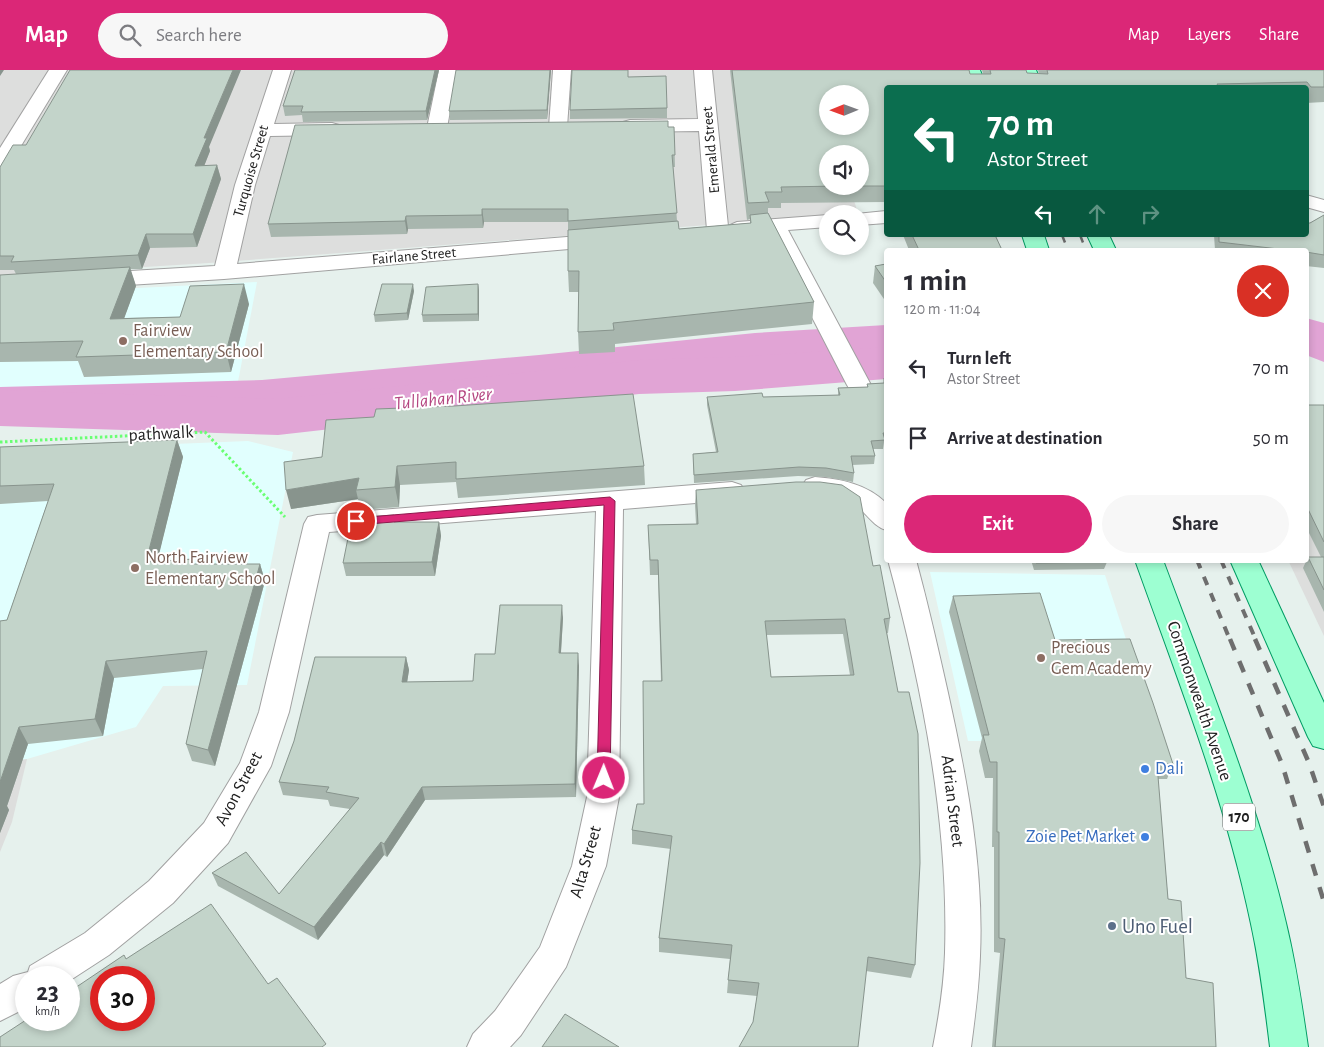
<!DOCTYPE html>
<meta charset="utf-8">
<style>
:root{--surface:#fff;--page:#f7f7f7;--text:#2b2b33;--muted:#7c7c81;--accent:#db2777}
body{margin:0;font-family:"Alegreya Sans",sans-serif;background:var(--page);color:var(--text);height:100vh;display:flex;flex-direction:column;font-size:19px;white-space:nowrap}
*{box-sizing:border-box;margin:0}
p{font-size:16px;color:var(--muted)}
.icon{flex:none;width:28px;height:28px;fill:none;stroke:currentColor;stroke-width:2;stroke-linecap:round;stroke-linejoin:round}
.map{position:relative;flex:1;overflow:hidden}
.details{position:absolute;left:884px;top:178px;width:425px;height:315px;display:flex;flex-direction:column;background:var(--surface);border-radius:5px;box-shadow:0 2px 8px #0003}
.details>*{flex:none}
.banner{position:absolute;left:884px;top:15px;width:425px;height:152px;border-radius:5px;box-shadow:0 2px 8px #0003;background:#0b6e4f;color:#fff;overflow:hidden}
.needle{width:32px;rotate:269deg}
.controls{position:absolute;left:819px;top:15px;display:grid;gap:10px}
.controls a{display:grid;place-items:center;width:50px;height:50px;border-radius:50%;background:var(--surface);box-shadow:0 2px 8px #0003;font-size:25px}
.speed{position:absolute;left:15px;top:896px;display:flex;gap:10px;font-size:25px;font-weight:700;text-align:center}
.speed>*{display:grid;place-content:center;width:65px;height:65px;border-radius:50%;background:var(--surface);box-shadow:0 2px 8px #0003;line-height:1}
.speed small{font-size:12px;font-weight:400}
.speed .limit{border:8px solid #d22;background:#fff;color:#111}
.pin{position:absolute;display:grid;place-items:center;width:42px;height:42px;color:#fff;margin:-21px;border:2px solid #fff;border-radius:50%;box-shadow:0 1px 5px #0007}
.me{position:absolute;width:55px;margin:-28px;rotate:1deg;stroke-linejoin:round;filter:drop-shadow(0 0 4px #0008)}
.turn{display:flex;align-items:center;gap:18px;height:105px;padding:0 20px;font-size:22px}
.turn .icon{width:65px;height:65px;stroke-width:2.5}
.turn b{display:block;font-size:35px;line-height:42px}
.lanes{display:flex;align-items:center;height:48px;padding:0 20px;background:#0003;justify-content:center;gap:25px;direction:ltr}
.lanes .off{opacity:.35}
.round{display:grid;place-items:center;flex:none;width:52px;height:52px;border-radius:26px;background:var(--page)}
.headline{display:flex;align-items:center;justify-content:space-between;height:85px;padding:0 20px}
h1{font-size:30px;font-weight:700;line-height:38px}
.action{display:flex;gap:10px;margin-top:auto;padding:10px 20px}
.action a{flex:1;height:58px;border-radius:30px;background:var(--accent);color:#fff;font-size:20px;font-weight:700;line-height:58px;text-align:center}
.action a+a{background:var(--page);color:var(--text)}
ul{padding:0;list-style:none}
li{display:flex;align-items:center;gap:15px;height:70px;padding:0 20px}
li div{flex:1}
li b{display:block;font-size:19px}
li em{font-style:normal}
header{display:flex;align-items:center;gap:30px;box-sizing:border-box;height:70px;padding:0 25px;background:var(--accent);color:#fff}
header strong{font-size:24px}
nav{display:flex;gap:28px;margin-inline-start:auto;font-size:18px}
.search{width:350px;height:45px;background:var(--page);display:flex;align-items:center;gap:12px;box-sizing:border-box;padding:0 18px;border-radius:28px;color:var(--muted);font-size:19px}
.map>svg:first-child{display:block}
</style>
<header>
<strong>Map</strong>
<div class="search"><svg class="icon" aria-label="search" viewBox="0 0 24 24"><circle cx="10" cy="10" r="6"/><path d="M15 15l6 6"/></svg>Search here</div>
<nav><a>Map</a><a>Layers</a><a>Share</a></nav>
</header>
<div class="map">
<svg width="1324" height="977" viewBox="0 0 1324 977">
<rect width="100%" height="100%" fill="#e6f1ed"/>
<g fill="#dddedd">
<path d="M0,0H816L828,56V116H850L858,144H828L827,146L209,193L0,206Z"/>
<path d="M1306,337L1324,349V566L1288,490H1306Z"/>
<path d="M27,689L12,752L0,782V691Z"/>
</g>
<g fill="#e1fffe">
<path d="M257,212L237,317L0,323V225Z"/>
<path d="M248,371L293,382L247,615L163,616L136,657L27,689L0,691V381Z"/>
<path d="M930,502L1105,505L1159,670L968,671Z"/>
</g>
<g fill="#e1a4d5">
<path d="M1306,248L1324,253V292L1306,285Z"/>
<path d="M886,255V293L381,332L344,331L279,343L145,345L0,354V317L262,310L539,285L755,263Z"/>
</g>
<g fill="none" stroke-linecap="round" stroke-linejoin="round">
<path fill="#e1a4d5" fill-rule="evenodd" d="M886,277V309L735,321L639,324L278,365L0,356V320L278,329L639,290L735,287Z"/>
<defs>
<g id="minor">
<path d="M49,0H67L10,94L7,98L0,100V78Z"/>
<path d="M273,0H291L274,54L332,53L339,55L342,59L339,63L332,65L270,66L255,115L237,194L604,164L612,165L615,170L612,175L604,176L224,209L96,217L88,215L85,210L88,205L96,203L215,196L235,115Z"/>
<path d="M439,0H457L447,58L444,62L437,64L430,62L427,58Z"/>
<path d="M553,0H571L567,57L565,61L558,63L551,61L549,57Z"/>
<path d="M694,0H712L728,156L737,152L828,145V157L788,160L871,315L868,320L859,322L850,320L847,315L768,162L737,164L728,160L725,164L718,166L711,164L707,160L699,61L630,62L623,60L621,56L623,52L630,50L698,49Z"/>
<path d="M1306,125L1324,130V142L1306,137Z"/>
<path d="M886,141V153L860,155V144H856Z"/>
<path d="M815,407C841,409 867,414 886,433V460C872,456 866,441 852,433C838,425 821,427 806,422L802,416L806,410Z"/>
<path d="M732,412L741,415L745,421L741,427L732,430L623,439L619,727L606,796L566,897L521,965L510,977H467L473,964L495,941L540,877L572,796L587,727L596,441L329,462L289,642L271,696L228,773L173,833L109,885L69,911V908H26V938L0,951V914L13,906L28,902L30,896L85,863L149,811L204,753L240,693L259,642L304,454L308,447L317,445Z"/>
<path d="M888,490H916C928,534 938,578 948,623C967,709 984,798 980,886C979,917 975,947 971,977H933C939,946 944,915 945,883C949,752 922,616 888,490Z"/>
</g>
<g id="major">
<path d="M962,0H980L987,18H969Z"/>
<path d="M1018,0H1036L1044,18H1026Z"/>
<path d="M1022,165H1044L1049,180H1027Z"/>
<path d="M1087,165H1109L1116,180H1094Z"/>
<path d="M1135,490H1163C1207,609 1257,729 1286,853C1296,894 1302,935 1308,977H1270C1265,936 1260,895 1251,854C1225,729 1178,610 1135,490Z"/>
<path d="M1230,490H1258L1324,633V679L1313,676L1308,667Z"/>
</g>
</defs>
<use href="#minor" stroke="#a1a1a1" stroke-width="2"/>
<use href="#major" stroke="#009c63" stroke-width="2"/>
<path stroke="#69ff73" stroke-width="3" stroke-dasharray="2.5 2.5" stroke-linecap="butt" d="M0,372L205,362L285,447"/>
<use href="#minor" fill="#fff" fill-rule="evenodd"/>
<use href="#major" fill="#9dffd2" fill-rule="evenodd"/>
<g stroke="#6e6e6e" stroke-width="2.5" stroke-dasharray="8 8" stroke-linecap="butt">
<path d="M1062,165L1068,180"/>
<path d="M1080,165L1086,180"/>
</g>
<g stroke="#6e6e6e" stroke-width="4" stroke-dasharray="9 9" stroke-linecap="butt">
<path d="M1197,490L1230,570"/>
<path d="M1221,490L1256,570"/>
</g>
<g stroke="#6e6e6e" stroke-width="4.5" stroke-dasharray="12 12" stroke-linecap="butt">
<path d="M1230,569L1282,694L1324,832"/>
<path d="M1255,569L1309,693L1324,737"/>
</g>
</g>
<g fill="#a8b6ae" fill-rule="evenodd">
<path d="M295,0H439L427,50L303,52L302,45L285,46L283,36Z"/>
<path d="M551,0L547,49L450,50L449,41Z"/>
<path d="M730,0H969L970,4H983L982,0H1026L1027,3L1039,4L1038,0H1324V32L1306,33V18H886V132L781,133V138H768V143L814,232L812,254L615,274V282L579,284L578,262L579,222H569L568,201V152H484L483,158L408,159L407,164L271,167L268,154L668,57H674L675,97H673L677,151L679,159L750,153V149L747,150Z"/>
<path d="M628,7L667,38V48L570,49V40Z"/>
<path d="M26,75L209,77L210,81L204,96L217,95L221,109L197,177L150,178L142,199H130L136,216L124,248L180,247L249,234L231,302L84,307L78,291L0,292V206L16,204L14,200H0V97Z"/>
<path d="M1324,145V198L1306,196V180H1215L1214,165H1306L1310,153Z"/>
<path d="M903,165H995L1002,180H909Z"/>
<path d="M886,194V232L873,213L875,196Z"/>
<path d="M478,214L479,221V251L423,252L422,245Z"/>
<path d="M414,221L408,250L375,252L374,245Z"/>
<path d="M884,308H886V372H884L883,379H873L875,386L874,394L852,395L854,403L853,412L826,407L798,406L694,413L693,384L716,382L707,335V327H763L838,325V318L867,317V314L884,313Z"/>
<path d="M1306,335H1324V542L1303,498L1308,487H1321L1306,457Z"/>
<path d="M177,370L183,387L157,491L193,489L194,494H260L265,511L215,696L192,691L186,674L203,599L114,608L103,666L28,674L7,736L9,740L0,763V551L7,550L48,431L0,434V377Z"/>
<path d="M322,387L644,396L645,415L458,428L456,412L400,415L399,437L360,440L358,429L291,439Z"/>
<path d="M696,420L873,496L890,548L888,563H887L915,895L911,908L866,901L753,952L757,926L727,923L730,889L659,882V868L671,779L632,774V760L644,734L661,611L658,505H650L648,455L696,454L695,435ZM843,564L850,605L771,607L766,565Z"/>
<path d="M394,445L396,452H439L441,466L435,506H346L343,493Z"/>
<path d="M1031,490H1106L1107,492L1104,499L1034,500Z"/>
<path d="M953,526L1055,570L1173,694L1167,709H1158L1168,829L1186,908L1216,977H992L1000,883L994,882V777H992L993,708H985L979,681L982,668L949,542Z"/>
<path d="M563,548L561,583L579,596L576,727L425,730L387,787L384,785L318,870L218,816L212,803L279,824L350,739L330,736L328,730L283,725L279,712L406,587L409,600L407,612L473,611L495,584Z"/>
</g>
<g fill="#88948d">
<path d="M0,0H4L0,6Z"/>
<path d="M233,0H241L209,77L210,81L199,109L195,96L204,68Z"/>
<path d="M435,0H439L427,50L426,41Z"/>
<path d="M550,0H551L547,49V40Z"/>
<path d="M217,95L221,109L197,177L193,164Z"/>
<path d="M482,139L484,152L483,158L482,145Z"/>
<path d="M406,146L408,159L407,164L405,151Z"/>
<path d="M146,164L150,178L142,199L138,185Z"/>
<path d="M130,197L136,216L117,268L110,249Z"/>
<path d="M244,214L249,234L231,302L226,282Z"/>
<path d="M413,214L414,221L408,250L407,243Z"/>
<path d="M478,214L479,221V251L478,244Z"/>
<path d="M177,370L183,387L153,509L146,492Z"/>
<path d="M397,396L400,415L399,437L395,417Z"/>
<path d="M359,408L356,420L358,429L291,439L286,420Z"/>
<path d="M439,452L441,466L435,506L432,492Z"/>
<path d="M260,494L265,511L215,696L208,680Z"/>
<path d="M562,535L563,548L560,596L559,583Z"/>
<path d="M578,583L579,596L576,727L575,714Z"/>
<path d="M406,587L409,600L405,626L402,612Z"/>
<path d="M106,591L114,608L103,666L95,649Z"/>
<path d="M19,657L28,674L7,736L9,740L0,763V712Z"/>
<path d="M422,717L425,730L387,787L384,774Z"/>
<path d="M381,772L384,785L318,870L314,857Z"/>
</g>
<g fill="#c3d4ca" stroke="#88948d" fill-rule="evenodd">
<path d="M70,0H233L204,68H207L195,96L217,95L193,164H146L138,185L11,192L14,186H0V97L13,75H26Z"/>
<path d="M295,0H435L426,41L301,42L303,36H283Z"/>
<path d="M456,0H550L547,40L449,41Z"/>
<path d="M572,0H628V7L666,6L667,38L570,40Z"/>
<path d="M732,0H969L970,4H991L990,0H1026L1027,3L1048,4L1047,0H1324V17H1311L1307,12L1217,14L1219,18H886V116H860V84H828V116H839L781,117L782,122H765L769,132L748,133ZM828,24H860V56H828Z"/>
<path d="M668,51V57H674L675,85H672L677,143L568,151V139H482V145L406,146L405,151L268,154L295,55Z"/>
<path d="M768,143L814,232L613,253L614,260L578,262L579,201H568V160L678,151L679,159L751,153L750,145Z"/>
<path d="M1324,145V185L1306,182V180H1287L1219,172V165H1306V153H1310Z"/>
<path d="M912,165H995L1002,180H919Z"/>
<path d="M886,194V212L875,196Z"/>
<path d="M130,197L110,249L180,247L190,216L244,214L226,282L76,287L83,271L0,273V205Z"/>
<path d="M382,214H413L407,243L374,245Z"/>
<path d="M478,214V244L422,245L426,217Z"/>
<path d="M884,308H886V363H883L885,370L871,371L875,386H851L854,403L826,398L799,397L694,405L693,384L718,382L707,327L762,323L763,327L840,325L838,318L868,317L867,314L884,313Z"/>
<path d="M633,324L644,396L456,409V392L397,396L395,417L356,420L359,408L286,420L284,392L322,387L326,350L374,347L376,339L454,336Z"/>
<path d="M1306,335H1324V472L1306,435Z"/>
<path d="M177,370L146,492L193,489L192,494H260L208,680L186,674L207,581L106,591L95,649L19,657L0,712V551L7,550L54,414L0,416V377Z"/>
<path d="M796,412H820L842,415L860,427L873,496L880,495L890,548L884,549L898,622H909L918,664L920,793L915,895L868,887L858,977H739L753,952L759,913L728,910L732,875L659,868L672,766L632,760L637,734H644L643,611H662L658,490H650L648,455L698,454L696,420ZM845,549L854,605L771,607L765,551Z"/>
<path d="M394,445V452H439L432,492L343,493L352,448Z"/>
<path d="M1308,487H1324V520Z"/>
<path d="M1035,490H1106L1107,492L1036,493Z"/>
<path d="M1040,523L1055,570L1130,569L1153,633L1173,694H1157L1168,829L1181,831L1186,908L1213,913L1216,977H995L1005,869L999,868V762H997V692H990L983,665H989L953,526Z"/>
<path d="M500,535H562L559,583H578L575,714L422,717L384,774L381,772L314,857L212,803L246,782L279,824L359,728L326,722L329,717L279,712L294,671L315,587H406L402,612L473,611L475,584H495Z"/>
<path d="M211,834L268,914L277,908L326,974L322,977H0V967L26,950H69V922L124,885L126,889ZM101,908H144V950H101Z"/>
<path d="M565,944L619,977H542Z"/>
</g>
<path fill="#db2777" stroke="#8e194d" d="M610,427L615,431L610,708L609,712L604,713L599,712L597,708L604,435L356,455L350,451L356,448Z"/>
<g fill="#8d6e63" stroke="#fff" stroke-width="2">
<circle cx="123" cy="271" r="5"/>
<circle cx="135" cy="498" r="5"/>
<circle cx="1041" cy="588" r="5"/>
</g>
<g fill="#3f7fe0" stroke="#fff" stroke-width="2">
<circle cx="1145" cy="699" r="5"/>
<circle cx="1145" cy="767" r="5"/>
</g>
<circle fill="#5c6f8a" stroke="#fff" stroke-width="2" cx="1112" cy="856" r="5"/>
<g text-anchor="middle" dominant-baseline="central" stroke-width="4" stroke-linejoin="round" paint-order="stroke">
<g font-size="15" fill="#202020" stroke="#fff">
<text transform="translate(711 80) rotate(-95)">Emerald Street</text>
<text transform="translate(251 101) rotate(-74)">Turquoise Street</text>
<text transform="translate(414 186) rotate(-5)">Fairlane Street</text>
</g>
<rect fill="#fff" stroke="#636363" stroke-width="1" x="1223" y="733.5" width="32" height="27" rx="4"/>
<g font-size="16" font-weight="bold" fill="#202020">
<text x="1239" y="747">170</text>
</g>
<g font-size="18" fill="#785e54" stroke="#fff" text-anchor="start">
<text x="133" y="261">Fairview<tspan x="133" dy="21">Elementary School</tspan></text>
<text x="145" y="488">North Fairview<tspan x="145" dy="21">Elementary School</tspan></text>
<text x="1051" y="578">Precious<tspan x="1051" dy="21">Gem Academy</tspan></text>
</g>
<g font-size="18" fill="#202020" stroke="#fff">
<text transform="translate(161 364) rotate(-3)">pathwalk</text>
<text transform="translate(1199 631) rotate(71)">Commonwealth Avenue</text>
<text transform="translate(239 719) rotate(-62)">Avon Street</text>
<text transform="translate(952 731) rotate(83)">Adrian Street</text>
<text transform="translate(586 792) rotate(-74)">Alta Street</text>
</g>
<g font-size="18" fill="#366cbe" stroke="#fff" text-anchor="start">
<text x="1155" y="699">Dali</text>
<text x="1135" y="767" text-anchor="end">Zoie Pet Market</text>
</g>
<g font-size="19" font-style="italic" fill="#b54681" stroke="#fff">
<text transform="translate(443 329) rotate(-6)">Tullahan River</text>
</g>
<g font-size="21" fill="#4e5e75" stroke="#fff" text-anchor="start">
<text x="1122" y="856">Uno Fuel</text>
</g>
</g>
</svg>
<div class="controls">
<a><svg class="needle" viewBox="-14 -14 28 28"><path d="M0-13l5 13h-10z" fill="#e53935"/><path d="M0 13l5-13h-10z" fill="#7c7c81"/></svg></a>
<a><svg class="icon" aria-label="sound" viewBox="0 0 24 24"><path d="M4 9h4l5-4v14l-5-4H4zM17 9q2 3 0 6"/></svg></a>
<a><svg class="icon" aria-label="search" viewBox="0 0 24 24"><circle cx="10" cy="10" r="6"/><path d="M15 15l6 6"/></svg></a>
</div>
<div class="speed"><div>23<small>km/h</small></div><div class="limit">30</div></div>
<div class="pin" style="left:356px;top:451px;background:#d93025"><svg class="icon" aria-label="arrive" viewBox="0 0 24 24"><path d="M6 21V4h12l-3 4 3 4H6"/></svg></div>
<svg class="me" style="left:604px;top:708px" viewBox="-20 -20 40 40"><circle r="17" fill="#db2777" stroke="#fff" stroke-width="3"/><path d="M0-11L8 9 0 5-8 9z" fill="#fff"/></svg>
<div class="banner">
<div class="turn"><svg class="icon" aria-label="left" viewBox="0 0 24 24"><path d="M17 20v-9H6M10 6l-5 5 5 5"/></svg><div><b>70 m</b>Astor Street</div></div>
<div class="lanes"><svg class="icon" aria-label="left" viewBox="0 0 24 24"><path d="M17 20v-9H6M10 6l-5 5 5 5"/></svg><svg class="icon off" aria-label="ahead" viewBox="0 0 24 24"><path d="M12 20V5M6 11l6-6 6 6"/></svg><svg class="icon off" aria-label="right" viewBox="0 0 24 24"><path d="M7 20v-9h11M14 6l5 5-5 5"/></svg></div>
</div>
<section class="details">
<div class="headline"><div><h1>1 min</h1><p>120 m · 11:04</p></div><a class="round" style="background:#d93025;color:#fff"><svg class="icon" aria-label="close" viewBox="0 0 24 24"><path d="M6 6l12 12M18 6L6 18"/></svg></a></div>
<ul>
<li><svg class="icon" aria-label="left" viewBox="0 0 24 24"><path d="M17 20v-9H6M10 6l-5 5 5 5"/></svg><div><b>Turn left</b><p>Astor Street</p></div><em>70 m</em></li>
<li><svg class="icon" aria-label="arrive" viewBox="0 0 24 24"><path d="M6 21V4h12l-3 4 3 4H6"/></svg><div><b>Arrive at destination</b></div><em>50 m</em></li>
</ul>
<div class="action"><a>Exit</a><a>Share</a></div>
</section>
</div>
